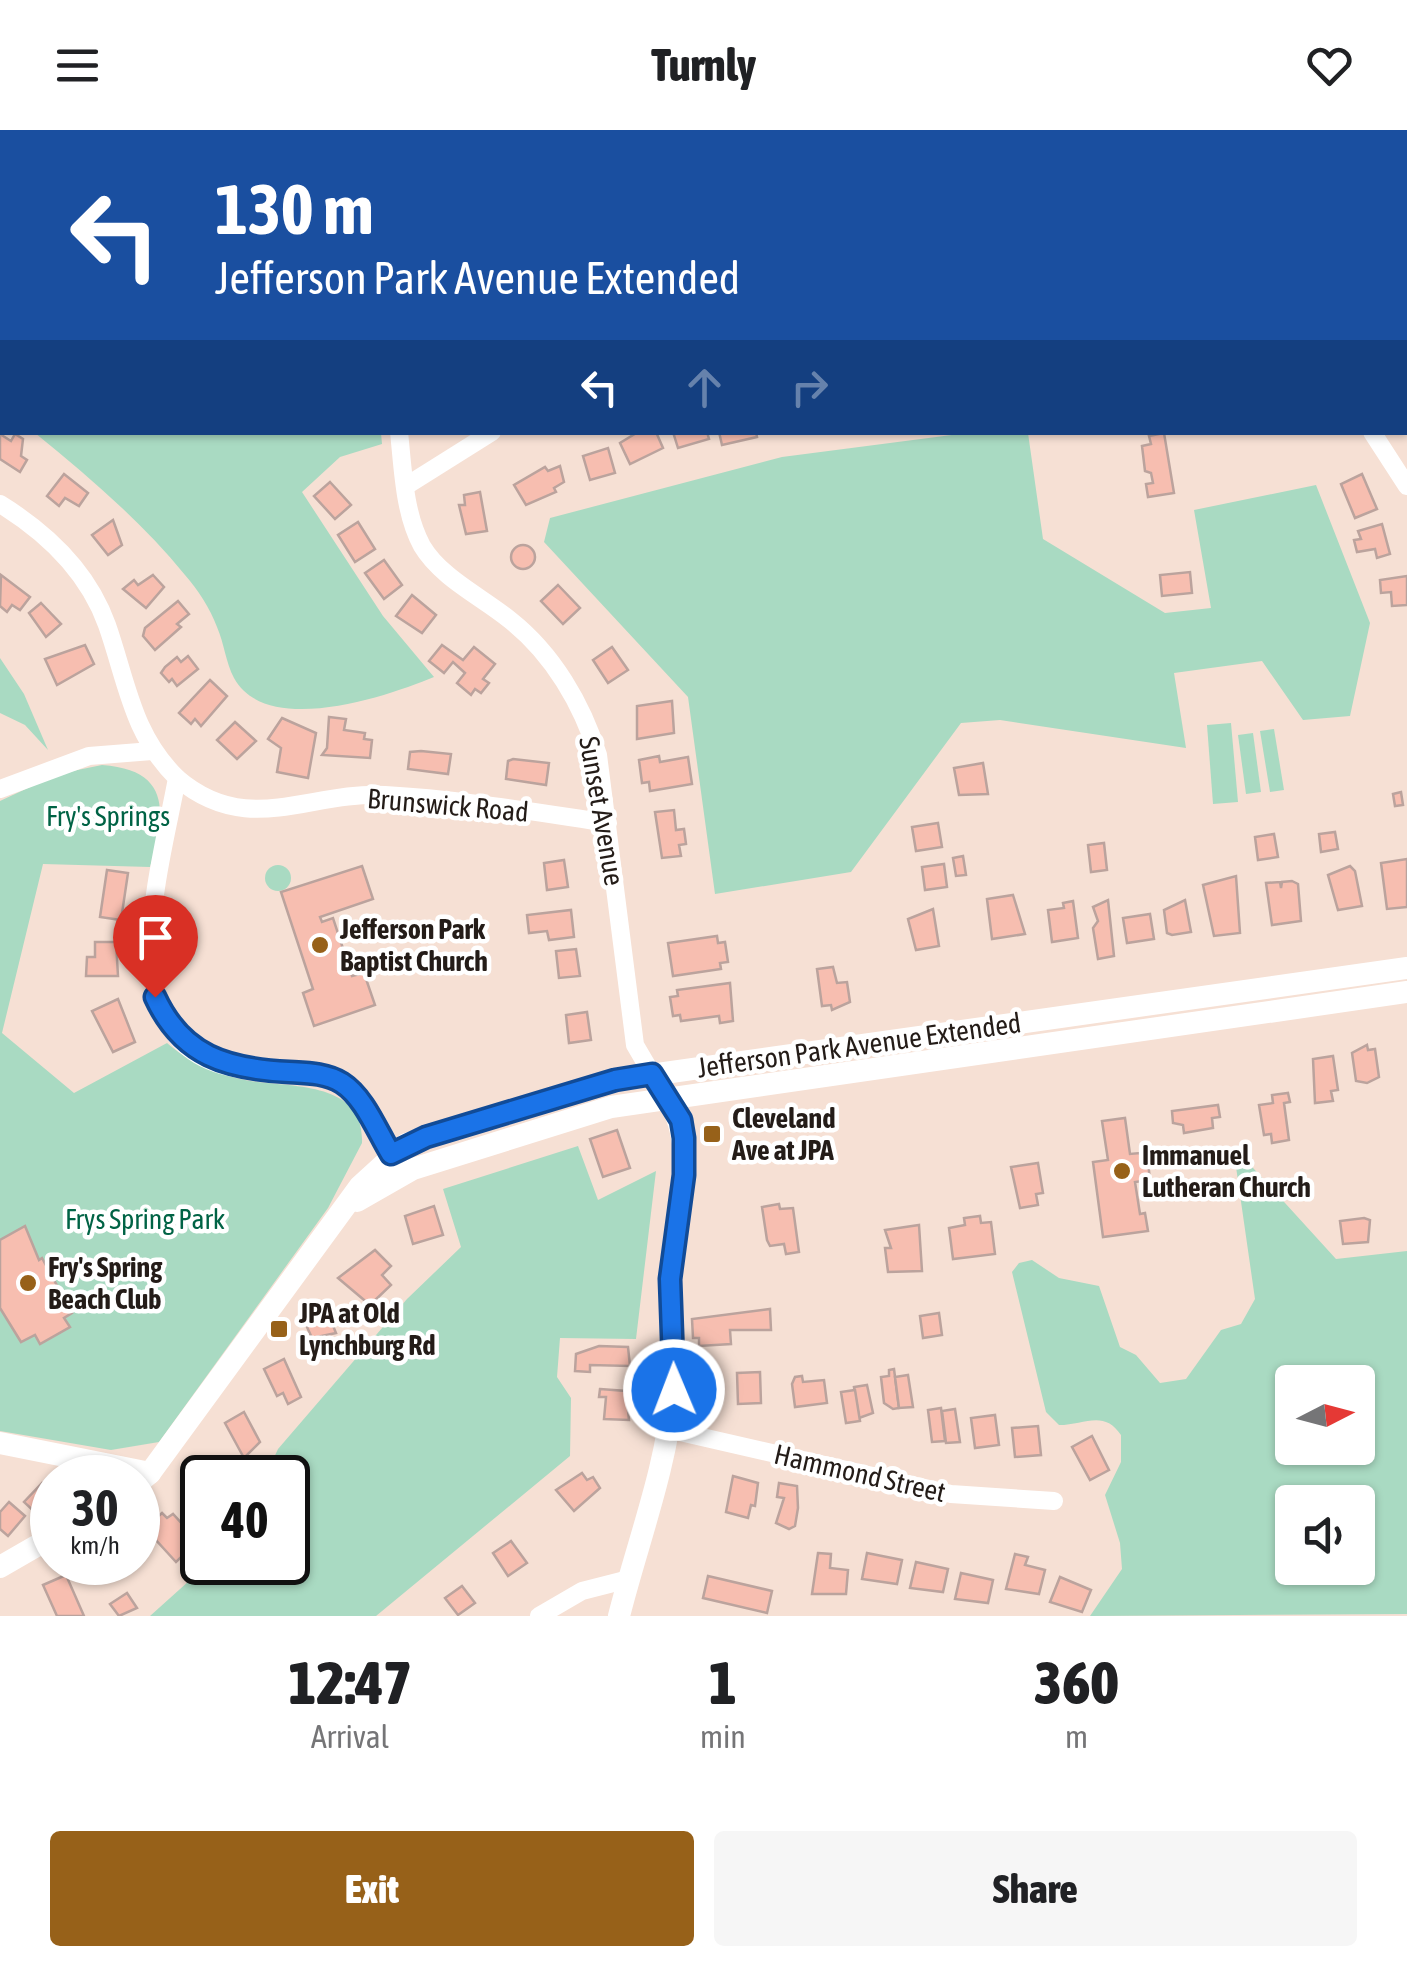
<!DOCTYPE html>
<style>
:root{--surface:#fff;--page:#f6f6f6;--text:#202124;--muted:#757577;--accent:#976119}
body{margin:0;font-family:"Asap Condensed",sans-serif;background:var(--page);color:var(--text);height:100vh;display:flex;flex-direction:column;font-size:38px;white-space:nowrap}
*{box-sizing:border-box;margin:0}
p{font-size:32px;color:var(--muted)}
.icon{flex:none;width:55px;height:55px;fill:none;stroke:currentColor;stroke-width:2;stroke-linecap:round;stroke-linejoin:round}
.map{position:relative;height:1486px;overflow:hidden}
.panel{display:flex;flex-direction:column;background:var(--surface);flex:1}
.panel>*{flex:none}
.hud{position:absolute;left:0px;top:0px;width:1408px;height:305px;box-shadow:0 2px 8px #0004;background:#1a4fa0;color:#fff;overflow:hidden}
.needle{width:65px;rotate:84deg}
.fabs{position:absolute;left:1275px;top:1235px;display:grid;gap:20px}
.fabs a{display:grid;place-items:center;width:100px;height:100px;border-radius:10px;background:var(--surface);box-shadow:0 2px 8px #0004;font-size:50px}
.speed{position:absolute;left:30px;top:1325px;display:flex;gap:20px;font-size:50px;font-weight:700;text-align:center}
.speed>*{display:grid;place-content:center;width:130px;height:130px;border-radius:50%;background:var(--surface);box-shadow:0 2px 8px #0004;line-height:1}
.speed small{font-size:25px;font-weight:400}
.speed .limit{border:5px solid #111;border-radius:15px;background:#fff;color:#111}
.pin{position:absolute;display:grid;place-items:center;width:85px;height:85px;color:#fff;margin:-102px -42px;border-radius:50% 50% 50% 0;rotate:-45deg;box-shadow:0 0 10px #0007}
.pin .icon{rotate:45deg}
.me{position:absolute;width:110px;margin:-55px;rotate:359deg;stroke-linejoin:round;filter:drop-shadow(0 0 8px #0008)}
.turn{display:flex;align-items:center;gap:35px;height:210px;padding:0 50px;font-size:45px}
.turn .icon{width:130px;height:130px;stroke-width:2.5}
.turn b{display:block;font-size:70px;line-height:85px}
.lanes{display:flex;align-items:center;height:95px;padding:0 50px;background:#0003;justify-content:center;gap:50px;direction:ltr}
.lanes .off{opacity:.35}
.eta{display:flex;justify-content:space-evenly;align-items:center;height:170px;text-align:center}
.eta b{font-size:60px;font-weight:800;line-height:70px}
.primary-button{display:flex;gap:20px;margin-top:auto;padding:20px 50px}
.primary-button a{flex:1;height:115px;border-radius:10px;background:var(--accent);color:#fff;font-size:40px;font-weight:800;line-height:115px;text-align:center}
.primary-button a+a{background:var(--page);color:var(--text)}
header{display:flex;justify-content:space-between;align-items:center;height:130px;padding:0 50px;background:var(--surface);font-size:45px;font-weight:800}
.map>svg:first-child{display:block}
</style>
<header><svg class="icon" aria-label="menu" viewBox="0 0 24 24"><path d="M4 6h16M4 12h16M4 18h16"/></svg>Turnly<svg class="icon" aria-label="heart" viewBox="0 0 24 24"><path d="M12 20l-8-8c-3-5 5-10 8-4 3-6 11-1 8 4z"/></svg></header>
<div class="map">
<svg width="1407" height="1486" viewBox="0 0 1407 1486">
<rect width="100%" height="100%" fill="#f6e0d4"/>
<g fill="#a9dac2" fill-rule="evenodd">
<path d="M1324,0H1407V125L1405,2Z"/>
<path d="M35,303H381L382,314L340,327L302,362L383,486L434,547C388,566 267,608 234,548C226,533 224,513 217,497C210,478 198,460 185,445C141,391 89,347 35,303Z"/>
<path d="M967,303H1028L1043,409L1165,483L1211,478L1194,380L1316,355L1370,493L1350,586L1303,590L1262,531L1174,543L1186,618L1000,590L961,593L851,742L715,764L688,567L544,412L550,388L782,327Z"/>
<path d="M0,528L24,564L48,620L25,595L0,583Z"/>
<path d="M1231,593L1238,672L1213,674L1207,595Z"/>
<path d="M1274,599L1284,660L1270,662L1260,601Z"/>
<path d="M1253,603L1261,662L1246,664L1238,605Z"/>
<path d="M102,635C173,640 165,685 150,737L43,734L2,903L74,963L167,913C187,931 219,945 245,950C287,958 365,949 362,1013L328,1078L159,1312L111,1320L0,1301V671L58,644Z"/>
<circle cx="278" cy="748" r="13"/>
<path d="M578,1016L598,1070L656,1041L636,1209L560,1208L557,1247L571,1268L570,1326L376,1486H150L209,1433L288,1432V1348L265,1347L278,1319L407,1169L461,1117L443,1059Z"/>
<path d="M1233,1016L1336,1129L1407,1121V1484L1090,1486L1122,1439L1120,1413L1105,1365L1121,1332V1305C1104,1279 1084,1295 1059,1295L1046,1282L1012,1142L1019,1133L1032,1130L1059,1148L1099,1156L1120,1217L1136,1225L1160,1253L1186,1249L1221,1200L1241,1194L1255,1169ZM1292,1252H1358V1318H1292ZM1358,1372V1438H1292V1372Z"/>
</g>
<g fill="#f7beb0" stroke="#bba39d" stroke-width="2.5">
<path d="M638,302H656L663,318L630,334L620,313Z"/>
<path d="M673,302H707L709,309L678,318Z"/>
<path d="M719,302H756L757,307L722,315Z"/>
<path d="M1164,303L1174,363L1148,367L1146,354L1153,353L1151,343L1145,341L1142,316L1151,314L1149,306Z"/>
<path d="M0,304L11,311L15,304L23,309L21,326L27,330L20,342L0,329Z"/>
<path d="M608,318L615,343L590,350L583,326Z"/>
<path d="M560,336L564,352L554,358L556,362L526,375L514,355L545,337L548,341Z"/>
<path d="M64,344L88,363L79,376L65,368L59,376L47,366Z"/>
<path d="M1362,344L1377,379L1355,388L1341,354Z"/>
<path d="M330,352L351,375L335,389L314,366Z"/>
<path d="M480,362L487,401L466,404L459,375H465L464,365Z"/>
<path d="M113,390L122,415L108,425L92,405Z"/>
<path d="M358,392L375,419L355,432L338,405Z"/>
<path d="M1382,394L1390,424L1377,428L1375,419L1357,422L1354,410L1361,409L1358,401Z"/>
<circle cx="523" cy="427" r="12"/>
<path d="M384,430L402,455L384,469L365,443Z"/>
<path d="M1190,442L1192,463L1162,466L1160,445Z"/>
<path d="M1,445L30,467L20,480L12,475L7,482L0,476Z"/>
<path d="M153,445L164,457L146,478L123,459L134,450L138,455Z"/>
<path d="M1407,446V475L1392,476L1391,462L1381,463L1380,450Z"/>
<path d="M558,455L580,478L563,494L541,471Z"/>
<path d="M412,465L436,485L422,503L396,486Z"/>
<path d="M178,471L189,484L177,494L181,497L155,520L143,506L145,498Z"/>
<path d="M41,473L61,494L46,507L29,483Z"/>
<path d="M85,515L94,534L57,555L45,529Z"/>
<path d="M442,515L463,530L474,517L495,534L483,549L489,553L481,563L475,559L471,565L457,553L465,543L453,532L444,543L429,531Z"/>
<path d="M612,517L628,540L608,553L593,530Z"/>
<path d="M188,526L198,539L177,556L172,549L169,552L161,543L165,537L177,527L181,532Z"/>
<path d="M210,550L227,566L201,596L195,589L191,594L179,583Z"/>
<path d="M672,571L674,603L637,609V576Z"/>
<path d="M329,587L346,589L344,600L365,603L364,609L372,610L370,628L322,625L327,618Z"/>
<path d="M282,588L316,603L308,648L277,642L281,618L268,609Z"/>
<path d="M235,592L256,611L237,629L217,610Z"/>
<path d="M421,621L451,624L448,644L408,639L410,622Z"/>
<path d="M659,626L660,632L688,627L692,654L650,661L649,652L642,653L639,630Z"/>
<path d="M513,629L549,633L546,655L506,649L508,631Z"/>
<path d="M983,633L988,664L959,665L954,638Z"/>
<path d="M1401,662L1403,675L1395,676L1393,664Z"/>
<path d="M674,680L676,700L684,699L686,714L679,715L681,726L662,728L655,682Z"/>
<path d="M938,693L942,717L916,721L912,697Z"/>
<path d="M1335,702L1338,719L1321,722L1319,704Z"/>
<path d="M1274,704L1278,727L1258,730L1255,707Z"/>
<path d="M1104,713L1107,740L1091,742L1088,715Z"/>
<path d="M963,726L966,745L956,746L953,728Z"/>
<path d="M1407,729V777L1387,779L1381,733Z"/>
<path d="M564,730L568,757L547,760L544,733Z"/>
<path d="M944,734L947,757L925,760L922,737Z"/>
<path d="M362,736L373,769L320,787L322,792L333,788L352,846L364,843L375,875L314,896L303,863L313,859L281,762Z"/>
<path d="M1350,736L1355,741L1362,776L1338,780L1328,745Z"/>
<path d="M107,740L128,743L121,790L100,787Z"/>
<path d="M1236,746L1240,803L1214,806L1203,755Z"/>
<path d="M1292,751L1298,754L1301,791L1272,795L1266,753L1280,752L1281,758L1282,752Z"/>
<path d="M1013,765L1025,804L992,809L987,769Z"/>
<path d="M1108,770L1114,826L1098,829L1093,798L1098,791L1093,777Z"/>
<path d="M1185,770L1191,802L1172,805L1167,803L1164,780Z"/>
<path d="M1073,771L1078,808L1052,812L1048,780L1064,778L1063,773Z"/>
<path d="M933,779L939,816L916,820L908,789Z"/>
<path d="M571,780L574,807L549,810L547,801L529,803L527,785Z"/>
<path d="M1150,784L1154,809L1127,813L1123,788Z"/>
<path d="M717,806L718,813L725,812L728,832L720,833L721,839L673,846L668,813Z"/>
<path d="M95,812H116L118,846H86L87,827H95Z"/>
<path d="M576,819L580,846L559,848L556,821Z"/>
<path d="M833,837L837,853L847,852L850,872L832,880L831,875L822,876L817,839Z"/>
<path d="M730,853L733,891L720,893L719,886L681,891L680,885L673,886L670,867L678,866L677,860Z"/>
<path d="M118,869L135,912L113,922L92,881Z"/>
<path d="M587,882L591,910L569,913L566,885Z"/>
<path d="M1367,915L1368,920L1375,919L1379,947L1367,953L1356,951L1352,923Z"/>
<path d="M1333,926L1338,960L1331,961L1333,971L1315,973L1313,929Z"/>
<path d="M1288,963L1290,972L1284,973L1289,1010L1272,1013L1271,1004L1264,1005L1259,975L1273,973L1272,965Z"/>
<path d="M1218,975L1220,987L1212,988L1213,998L1184,1003L1183,995L1173,993L1172,981Z"/>
<path d="M1125,988L1130,1024L1140,1023L1141,1033L1148,1032L1150,1050L1135,1052L1140,1084L1145,1083L1148,1101L1103,1107L1093,1032L1108,1030L1102,991Z"/>
<path d="M617,1000L630,1038L603,1047L590,1009Z"/>
<path d="M1038,1033L1043,1063L1036,1064L1038,1075L1020,1078L1011,1037Z"/>
<path d="M779,1074L780,1079L793,1078L799,1122L786,1124L784,1114L770,1116L767,1110L762,1077Z"/>
<path d="M434,1076L443,1105L413,1114L405,1086Z"/>
<path d="M980,1086L981,1093L991,1092L995,1124L953,1129L949,1098L965,1095L964,1088Z"/>
<path d="M1364,1088L1370,1090L1368,1112L1343,1114L1340,1091Z"/>
<path d="M919,1095L922,1141L888,1142L885,1118H891L885,1100Z"/>
<path d="M25,1096L39,1130L42,1128L72,1183L64,1188L70,1197L40,1214L35,1205L21,1212L0,1178V1110Z"/>
<path d="M375,1120L391,1136L382,1145L391,1155L370,1175L338,1148Z"/>
<path d="M325,1176L336,1203L312,1208L302,1186Z"/>
<path d="M770,1179L771,1200H730L731,1214L699,1216V1208H693L692,1189Z"/>
<path d="M939,1183L942,1205L923,1208L920,1186Z"/>
<path d="M599,1216L628,1217L630,1236L590,1235V1242L575,1241L576,1224Z"/>
<path d="M284,1229L301,1267L288,1274L283,1263L277,1266L264,1239Z"/>
<path d="M894,1239L899,1278L893,1279L884,1273L881,1247L889,1246V1240Z"/>
<path d="M760,1242L761,1273L738,1274L737,1243Z"/>
<path d="M908,1245L913,1277L899,1278L895,1247Z"/>
<path d="M802,1246L803,1252L824,1250L827,1273L795,1277L792,1254L795,1247Z"/>
<path d="M867,1255L873,1283L859,1288L854,1257Z"/>
<path d="M600,1259L626,1261L629,1290L604,1289L606,1267H599Z"/>
<path d="M855,1260L860,1291L846,1293L841,1262Z"/>
<path d="M941,1278L945,1311L932,1312L928,1280Z"/>
<path d="M955,1279L960,1312L946,1313L942,1281Z"/>
<path d="M244,1282L260,1312L244,1328L225,1293Z"/>
<path d="M995,1285L999,1315L975,1318L971,1288Z"/>
<path d="M1038,1296L1041,1325L1015,1327L1012,1298Z"/>
<path d="M1092,1306L1109,1340L1090,1350L1072,1317Z"/>
<path d="M204,1336L212,1348H202V1372L186,1348Z"/>
<path d="M582,1343L587,1350L593,1347L600,1358L574,1381L556,1360Z"/>
<path d="M733,1346L758,1353L755,1376L751,1375L748,1388L726,1382Z"/>
<path d="M42,1353L52,1363V1372L40,1387L24,1372Z"/>
<path d="M779,1353L797,1356L798,1378L795,1396L789,1399L776,1393L784,1368L777,1367Z"/>
<path d="M9,1372L25,1386L8,1406L0,1399V1382Z"/>
<path d="M162,1383L167,1388L173,1384L198,1411L176,1432L145,1398Z"/>
<path d="M511,1411L527,1433L508,1446L493,1423Z"/>
<path d="M818,1423L831,1424L830,1438L848,1440L846,1464H812Z"/>
<path d="M867,1423L902,1430L897,1454L862,1449Z"/>
<path d="M1015,1424L1028,1427L1025,1435L1045,1440L1039,1464L1006,1459Z"/>
<path d="M916,1432L948,1439L943,1462L910,1458Z"/>
<path d="M961,1443L993,1450L988,1473L955,1469Z"/>
<path d="M66,1445L84,1486H57L43,1455Z"/>
<path d="M708,1446L772,1461L767,1483L703,1468Z"/>
<path d="M1060,1447L1091,1460L1082,1482L1050,1472Z"/>
<path d="M462,1456L475,1473L458,1485L445,1468Z"/>
<path d="M127,1463L137,1478L119,1486L110,1474Z"/>
</g>
<g fill="none" stroke-linecap="round" stroke-linejoin="round">
<g stroke="#fff" stroke-width="18">
<path d="M2,0L3,2"/>
<path d="M147,0L152,2"/>
<path d="M686,0L692,2"/>
<path d="M925,0L926,2"/>
<path d="M1178,0L1180,2"/>
<path d="M1041,2L1051,0"/>
<path d="M399,302C403,339 404,383 422,416C441,448 482,467 510,490C553,524 582,574 598,625L635,915L652,944"/>
<path d="M1372,302L1407,356"/>
<path d="M406,356L492,302"/>
<path d="M0,374C47,403 88,442 107,495C127,552 132,604 177,648C161,739 101,923 246,940C346,952 335,932 391,1024"/>
<path d="M177,648C247,708 308,661 385,665C459,669 534,682 608,693"/>
<path d="M0,659L89,626L152,621"/>
<path d="M667,1299L951,1364L1054,1371"/>
<path d="M539,1486L582,1461L629,1449"/>
</g>
<g stroke="#fff" stroke-width="22">
<path d="M357,1071L413,1039L611,977L1407,862"/>
<path d="M0,1313L150,1343"/>
<path d="M138,1353L150,1343L360,1056L406,1014L615,950L1407,838"/>
<path d="M0,1437L52,1407"/>
<path d="M619,1486C637,1414 667,1337 673,1262C677,1224 667,1186 670,1148C674,1078 705,1019 660,955"/>
</g>
</g>
<g fill="none" stroke-linecap="round" stroke-linejoin="round">
<defs>
<path id="route" d="M155,867C182,926 227,939 289,942C307,943 326,943 342,953C364,967 377,1001 391,1024L426,1007L615,950L652,944L681,990L684,1008V1045L670,1149L674,1260"/>
</defs>
<use href="#route" stroke="#114b97" stroke-width="25"/>
<use href="#route" stroke="#1a73e8" stroke-width="18"/>
</g>
<g fill="#976119" stroke="#fff" stroke-width="4">
<circle cx="320" cy="815" r="10"/>
<rect x="702" y="994" width="20" height="20" rx="5"/>
<circle cx="1122" cy="1041" r="10"/>
<circle cx="28" cy="1153" r="10"/>
<rect x="269" y="1189" width="20" height="20" rx="5"/>
</g>
<g text-anchor="middle" dominant-baseline="central" stroke-width="9" stroke-linejoin="round" paint-order="stroke">
<g font-size="28" fill="#241c18" stroke="#fff">
<text transform="translate(448 675) rotate(5)">Brunswick Road</text>
<text transform="translate(602 681) rotate(80)">Sunset Avenue</text>
<text transform="translate(859 915) rotate(-8)">Jefferson Park Avenue Extended</text>
<text transform="translate(860 1343) rotate(13)">Hammond Street</text>
</g>
<g font-size="28" fill="#006345" stroke="#fff">
<text x="108" y="686">Fry's Springs</text>
<text x="145" y="1089">Frys Spring Park</text>
</g>
<g font-size="28" font-weight="bold" fill="#241c18" stroke="#fff" text-anchor="start">
<text x="340" y="799">Jefferson Park<tspan x="340" dy="32">Baptist Church</tspan></text>
<text x="732" y="988">Cleveland<tspan x="732" dy="32">Ave at JPA</tspan></text>
<text x="1142" y="1025">Immanuel<tspan x="1142" dy="32">Lutheran Church</tspan></text>
<text x="48" y="1137">Fry's Spring<tspan x="48" dy="32">Beach Club</tspan></text>
<text x="299" y="1183">JPA at Old<tspan x="299" dy="32">Lynchburg Rd</tspan></text>
</g>
</g>
</svg>
<div class="fabs">
<a><svg class="needle" viewBox="-14 -14 28 28"><path d="M0-13l5 13h-10z" fill="#e53935"/><path d="M0 13l5-13h-10z" fill="#757577"/></svg></a>
<a><svg class="icon" aria-label="sound" viewBox="0 0 24 24"><path d="M4 9h4l5-4v14l-5-4H4zM17 9q2 3 0 6"/></svg></a>
</div>
<div class="speed"><div>30<small>km/h</small></div><div class="limit">40</div></div>
<div class="pin" style="left:155px;top:867px;background:#d93025"><svg class="icon" aria-label="arrive" viewBox="0 0 24 24"><path d="M6 21V4h12l-3 4 3 4H6"/></svg></div>
<svg class="me" style="left:674px;top:1260px" viewBox="-20 -20 40 40"><circle r="17" fill="#1a73e8" stroke="#fff" stroke-width="3"/><path d="M0-11L8 9 0 5-8 9z" fill="#fff"/></svg>
<div class="hud">
<div class="turn"><svg class="icon" aria-label="left" viewBox="0 0 24 24"><path d="M17 20v-9H6M10 6l-5 5 5 5"/></svg><div><b>130 m</b>Jefferson Park Avenue Extended</div></div>
<div class="lanes"><svg class="icon" aria-label="left" viewBox="0 0 24 24"><path d="M17 20v-9H6M10 6l-5 5 5 5"/></svg><svg class="icon off" aria-label="ahead" viewBox="0 0 24 24"><path d="M12 20V5M6 11l6-6 6 6"/></svg><svg class="icon off" aria-label="right" viewBox="0 0 24 24"><path d="M7 20v-9h11M14 6l5 5-5 5"/></svg></div>
</div>
</div>
<section class="panel">
<div class="eta">
<div><b>12:47</b><p>Arrival</p></div>
<div><b>1</b><p>min</p></div>
<div><b>360</b><p>m</p></div>
</div>
<div class="primary-button"><a>Exit</a><a>Share</a></div>
</section>
